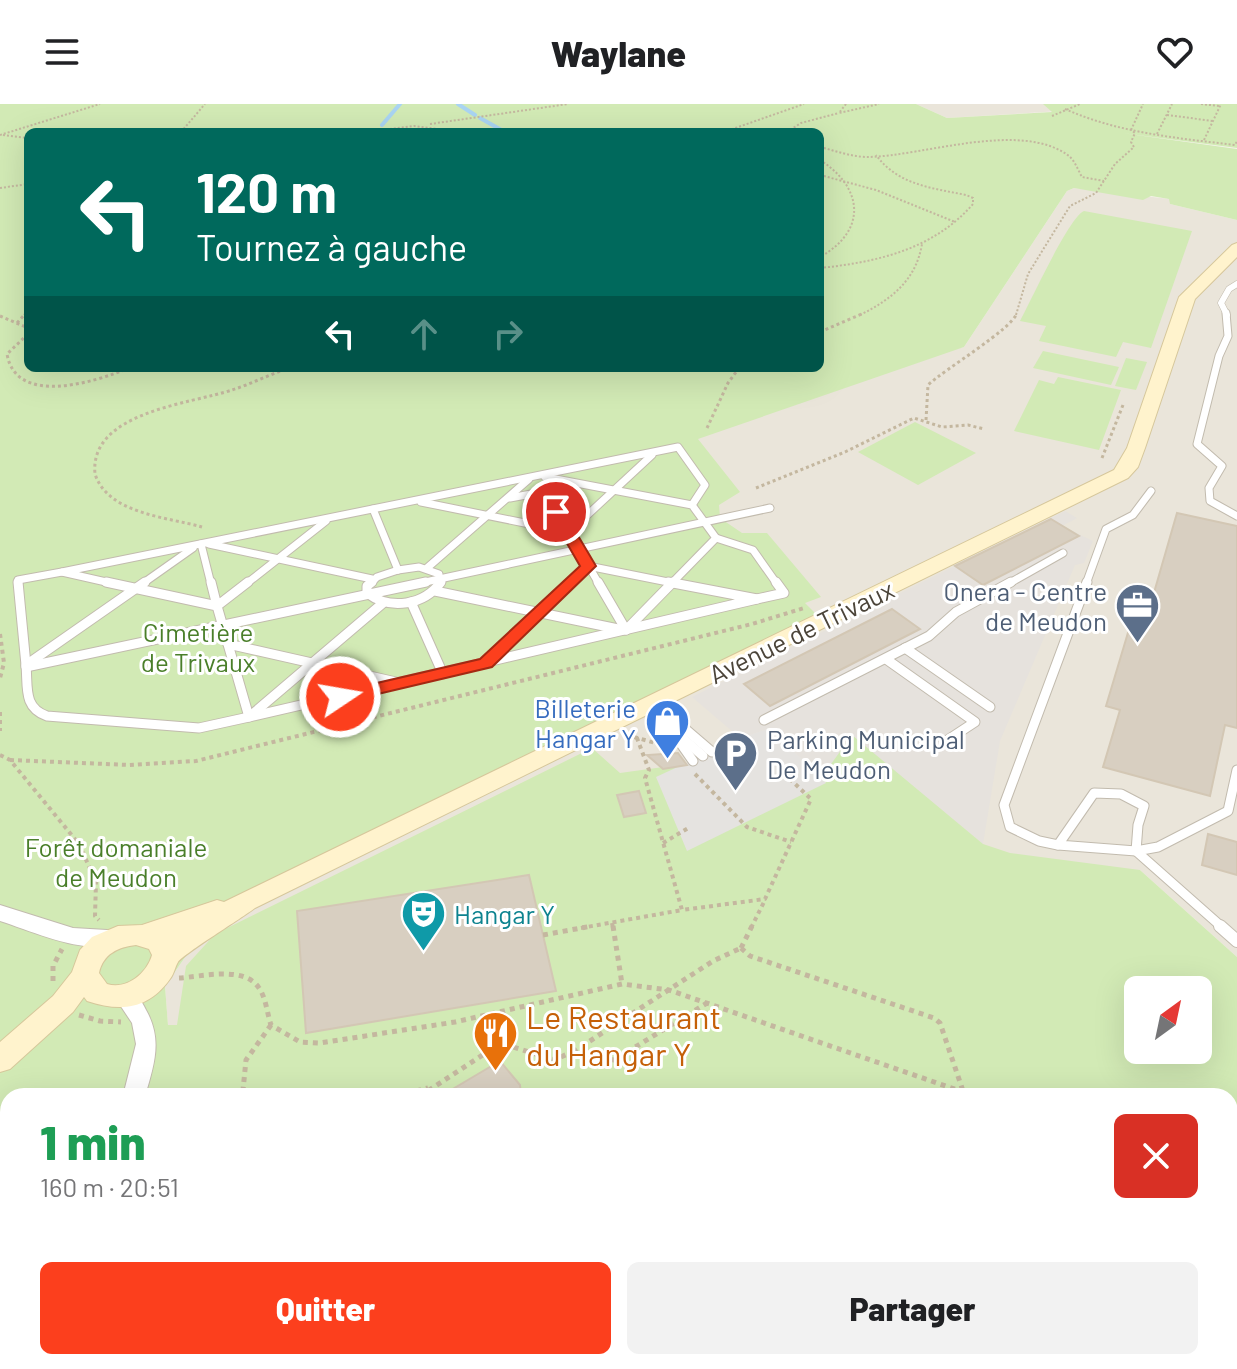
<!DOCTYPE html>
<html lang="fr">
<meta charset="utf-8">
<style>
:root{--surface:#fff;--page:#f2f2f2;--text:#202124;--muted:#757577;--accent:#fc3f1d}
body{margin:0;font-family:Barlow,sans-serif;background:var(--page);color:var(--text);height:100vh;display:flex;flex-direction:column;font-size:30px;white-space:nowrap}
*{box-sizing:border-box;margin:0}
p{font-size:26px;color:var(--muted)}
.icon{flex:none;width:44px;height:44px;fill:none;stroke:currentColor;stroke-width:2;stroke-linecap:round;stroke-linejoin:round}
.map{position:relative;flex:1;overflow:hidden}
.drawer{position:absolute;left:0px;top:984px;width:1238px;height:282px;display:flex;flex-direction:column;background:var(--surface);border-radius:24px 24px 0 0;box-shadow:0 8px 32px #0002}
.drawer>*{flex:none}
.banner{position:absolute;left:24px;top:24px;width:800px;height:244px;border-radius:12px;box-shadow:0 8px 32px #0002;background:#00695c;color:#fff;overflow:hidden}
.needle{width:52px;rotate:33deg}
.controls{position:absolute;left:1124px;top:872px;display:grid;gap:16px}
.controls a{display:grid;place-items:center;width:88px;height:88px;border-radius:12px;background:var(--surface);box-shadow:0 8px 32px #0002;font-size:40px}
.pin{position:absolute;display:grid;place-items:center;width:68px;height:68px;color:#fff;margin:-34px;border:4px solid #fff;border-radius:50%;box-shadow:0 2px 8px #0007}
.me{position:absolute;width:88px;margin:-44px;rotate:78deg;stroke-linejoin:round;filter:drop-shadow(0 0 6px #0008)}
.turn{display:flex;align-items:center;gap:28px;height:168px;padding:0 40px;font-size:36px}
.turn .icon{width:104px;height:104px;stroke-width:2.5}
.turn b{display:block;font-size:56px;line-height:68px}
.lanes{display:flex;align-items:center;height:76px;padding:0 40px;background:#0003;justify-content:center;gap:40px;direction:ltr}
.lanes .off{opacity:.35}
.round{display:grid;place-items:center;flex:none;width:84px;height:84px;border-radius:12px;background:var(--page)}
.headline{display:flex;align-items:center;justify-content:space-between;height:136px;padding:0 40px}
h1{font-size:48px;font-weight:800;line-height:60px;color:#1e9e55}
.cta{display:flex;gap:16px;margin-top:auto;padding:16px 40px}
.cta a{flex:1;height:92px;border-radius:12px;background:var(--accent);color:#fff;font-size:32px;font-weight:800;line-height:92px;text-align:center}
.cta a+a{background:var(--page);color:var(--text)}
header{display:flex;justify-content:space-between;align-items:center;height:104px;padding:0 40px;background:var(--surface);font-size:36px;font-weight:800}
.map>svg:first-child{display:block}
</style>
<header><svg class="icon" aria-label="menu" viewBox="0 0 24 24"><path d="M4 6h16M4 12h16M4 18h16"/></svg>Waylane<svg class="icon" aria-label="heart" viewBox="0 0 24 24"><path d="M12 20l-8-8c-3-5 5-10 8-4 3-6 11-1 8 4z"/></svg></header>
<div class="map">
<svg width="1237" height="1265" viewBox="0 0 1237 1265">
<rect width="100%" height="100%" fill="#f6f3ec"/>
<g fill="#eae5da">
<path d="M916,0H1088L1061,7L947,14Z"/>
<path d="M1074,84L1170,95V100L1237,116V853L1140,766L973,992H229L168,921L165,882L195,839L354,738L434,696L819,513L106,453L964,243L1067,87Z"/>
</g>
<path fill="#e6e2dd" d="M1065,407L1077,414L1062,422L1093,437L1084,459L1075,461L1000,637L983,740L852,632L821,674L770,624L740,634L692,593Z"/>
<g fill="#d2eab5" fill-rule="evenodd">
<path d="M0,0H916L947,14L1052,8L1043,0H1237V44L1122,29L1237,45V116L1170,100L1169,95L1151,92L1143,96L1074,84L1067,87L964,243L698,335L740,388L719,401L720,414L742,429H767L821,493L805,499L819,513L434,696L354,738L195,839L165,882L168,921H177L186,862L215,830L592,644L620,669L685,660L826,679L821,674L852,631L983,740L1010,749L1140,766L1237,853V1265H1030L1028,1258H1230V992H607L588,985L578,992H8V1258H208L207,1265H0ZM28,28H820V264H28ZM1138,886H1198V946H1138Z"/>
<path d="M1084,107L1192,127L1151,244L1123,238L1116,253L1039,237L1046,222L1020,217C1031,197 1069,113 1084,107Z"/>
<path d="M1043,247L1119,263L1111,281L1033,264Z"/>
<path d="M1126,254L1147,258L1136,286L1115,282Z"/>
<path d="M1058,273L1121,286L1099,346L1014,327L1039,276L1054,280Z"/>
<path d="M915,318L976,349L918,381L858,348Z"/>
</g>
<path fill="#e5e3e0" d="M770,624L826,679L687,747L656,673L740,634Z"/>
<path fill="#a9d4f2" d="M208,1258H1028L1030,1265H207Z"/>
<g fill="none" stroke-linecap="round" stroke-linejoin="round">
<g stroke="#a9d4f2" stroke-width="4">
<path d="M458,0L475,11"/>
<path d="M480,14L505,28"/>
<path d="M382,21L400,0"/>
</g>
</g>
<g fill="#d8cfc1" stroke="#d3c7b4" stroke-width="2">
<path d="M1177,409L1237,422V624L1225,621L1210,692L1103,663L1120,606L1106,602L1136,502L1149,506Z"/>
<path d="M1051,415L1079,432L983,481L955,462Z"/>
<path d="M892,505L920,525L770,602L744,580Z"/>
<path d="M678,649L687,661L663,665L647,651Z"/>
<path d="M639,687L646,709L624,713L617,691Z"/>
<path d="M1208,730L1237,738V771L1202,761Z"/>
<path d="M529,771L556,887L306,929L297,807Z"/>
<path d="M500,957L520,981L521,992H441Z"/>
</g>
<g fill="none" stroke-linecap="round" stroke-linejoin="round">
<defs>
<path id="service-far3" d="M1227,211L1221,199L1229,185L1237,180"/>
<g id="service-far2">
<path d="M1226,209L1228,232L1219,252L1197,340L1222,362L1209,384L1210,397L1237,412"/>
<path d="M545,373L692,401L716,434L671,480"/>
<path d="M544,388L569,428L652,351"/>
<path d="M510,394L574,382"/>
<path d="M421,398L569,428L599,480"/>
<path d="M373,405L398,466"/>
<path d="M716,434L753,446L777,480"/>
<path d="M201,440L211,480"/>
<path d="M209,440L372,475"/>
<path d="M427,464L529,375"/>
<path d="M398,466L419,463L439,470L440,480"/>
<path d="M18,480V476L62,468"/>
<path d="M115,480L62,468L678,343L705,381L692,401"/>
<path d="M142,480L193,444"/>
<path d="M246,480L326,417"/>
<path d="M370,480L377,473L398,466"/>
<path d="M416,480L770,404"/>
<path d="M570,480L588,462L678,480"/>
<path d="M1008,480L1063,449"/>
<path d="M1086,480L1106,425L1133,411L1151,387"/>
</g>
<g id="service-far1">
<path d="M18,478L26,561"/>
<path d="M106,478L217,502L249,613L487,558"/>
<path d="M145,478L26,561C28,583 23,604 47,612L199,624L249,613L383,499"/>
<path d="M211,478L217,502L248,478"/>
<path d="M372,478L367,482V489C391,507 424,501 441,478"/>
<path d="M598,478L626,526"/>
<path d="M435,487L623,526"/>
<path d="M757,495L784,489L776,478"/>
<path d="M411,498L443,570"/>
<path d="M626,526L673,478"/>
<path d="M228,540L396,578"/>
<path d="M905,544L990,603"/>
<path d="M886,555L975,618L943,639"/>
<path d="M487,558L572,478"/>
<path d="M487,558L757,495L668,478"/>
<path d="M26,563L426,478"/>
<path d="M656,600L712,648"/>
<path d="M673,614L679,637L693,657"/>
<path d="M764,616L929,532L956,508L1011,478"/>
<path d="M679,631L703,652"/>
<path d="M1094,689L1121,690L1144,702L1138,721L1136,747L1058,741Z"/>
<path d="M1058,741L1039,737L1010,723L1004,701L1087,478"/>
<path d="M1223,824L1136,747L1158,743L1228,707L1237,666"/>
</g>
<path id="service" d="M1220,822L1237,837"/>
<g id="minor">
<path d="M0,801L73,824L124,827L127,833L124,839C85,852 37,829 0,817Z"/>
<path d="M125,883C136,887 141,896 146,906C163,936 154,961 145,992H123L136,940L132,919L114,892L117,886Z"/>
<path d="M62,1258H88L86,1265H60Z"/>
</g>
<path id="secondary" d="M1237,139V153L1195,195L1145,344L1138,363L1128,374L255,804C242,814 185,849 178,858C175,863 174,870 170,875C148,906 120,908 87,897L84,893L73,908L10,965L0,968V938L53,892L72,868L80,846L92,833L118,822L142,821L217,796L224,798L1114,366L1127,344L1179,193L1232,141ZM136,841L149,845L152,851C147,869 127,886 107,880L99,869C103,850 118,843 136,841Z"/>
</defs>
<use href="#service-far3" stroke="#c2bbae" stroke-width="7"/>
<use href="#service-far2" stroke="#c2bbae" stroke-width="9"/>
<use href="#service-far1" stroke="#c2bbae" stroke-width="11"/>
<use href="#service" stroke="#c2bbae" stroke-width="14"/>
<use href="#minor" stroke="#c2bbae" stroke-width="2"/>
<use href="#secondary" stroke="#d6c79b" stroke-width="2"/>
<g stroke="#c4b79f" stroke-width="2" stroke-dasharray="2 2" stroke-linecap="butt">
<path d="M846,0L839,9L879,0"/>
<path d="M1201,0L1219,2"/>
<path d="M1065,5C1119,29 1177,34 1235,41L1237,37"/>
<path d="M1167,11L1213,17"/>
<path d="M1052,12L1080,0"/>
<path d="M430,20L568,0"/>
<path d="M1131,26L1143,0"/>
<path d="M181,28L205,0"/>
<path d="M366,28L414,22L461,28"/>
<path d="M724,28L804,0"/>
<path d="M787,28L801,19L839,9"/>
<path d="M1157,30L1172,0"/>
<path d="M0,31L100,0"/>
<path d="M3,31L28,34"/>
<path d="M1204,36L1221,0"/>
<path d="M820,43C836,47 852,53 868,53C924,52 1021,16 1069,52C1075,57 1078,66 1082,73L1104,77"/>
<path d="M820,56C864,84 867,127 820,153"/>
<path d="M820,71L876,86L955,118"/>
<path d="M0,84L28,80"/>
<path d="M820,164C878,158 934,145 973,100V94L966,91C932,84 898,81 876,51"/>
<path d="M24,211L28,206"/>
<path d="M860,211C892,195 916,176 922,140"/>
<path d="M1016,211L1028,170L1070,102L1096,89L1115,60L1134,43L1131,38L1135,29L1131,26"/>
</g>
<g stroke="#c4b79f" stroke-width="3" stroke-dasharray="3 3" stroke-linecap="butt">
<path d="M0,212L28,224"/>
<path d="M17,219L26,209"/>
<path d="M820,228L864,209"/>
<path d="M28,230L7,250C16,303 95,278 129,264"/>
<path d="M926,316L928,281C945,265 1012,225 1017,209"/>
<path d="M707,324L728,279L739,264"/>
<path d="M1102,354L1123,301"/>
<path d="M756,384L845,348L914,314L942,323L968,321L984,325"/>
<path d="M202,423C167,413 108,410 95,370C89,308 190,300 232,286C251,280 270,270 290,264"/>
</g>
<g stroke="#c4b79f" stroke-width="4" stroke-dasharray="4 4" stroke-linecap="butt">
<path d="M0,530L4,559L0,574"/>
<path d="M0,608V627"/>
<path d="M634,626L649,666L645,674L682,806L765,795L811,695L791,676"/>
<path d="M634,633L666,642"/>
<path d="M0,651L10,656L79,740L96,778L95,812L99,816"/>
<path d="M10,656L129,661L196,657L752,520L804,504"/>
<path d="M695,670L747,723L791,738"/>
<path d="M663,739L690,723"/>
<path d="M612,819L613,824"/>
<path d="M581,824L682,806"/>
<path d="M751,824L765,796"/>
</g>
<g stroke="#c4b79f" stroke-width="5" stroke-dasharray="5 5" stroke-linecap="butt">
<path d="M613,822L622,880"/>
<path d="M543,831L592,822"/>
<path d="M741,844L750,852L934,914L940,919L963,987"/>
<path d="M741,844L752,822"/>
<path d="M179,874C201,873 244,861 259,884C266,894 267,909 271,921L300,938L320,939L455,918L622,880L669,886L960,987L964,992"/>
<path d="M53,877V862L62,845"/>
<path d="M79,911L100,917L121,918"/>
<path d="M271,921L246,956L243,986L272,992"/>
<path d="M573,948L713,857L741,844"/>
<path d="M397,992L428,984"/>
<path d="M420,992L501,939L554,956L572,948L614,956L707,899"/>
<path d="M1052,1258L1054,1265"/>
<path d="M162,1265L164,1258"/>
</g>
<use href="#service-far3" stroke="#fff" stroke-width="6"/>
<use href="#service-far2" stroke="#fff" stroke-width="7"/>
<use href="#service-far1" stroke="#fff" stroke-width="9"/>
<use href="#service" stroke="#fff" stroke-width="12"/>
<use href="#minor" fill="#fff" fill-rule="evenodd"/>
<use href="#secondary" fill="#fff3cd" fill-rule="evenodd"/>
</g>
<path fill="#fc3f1d" stroke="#a42913" stroke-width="2" d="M556,403L564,408L596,462L492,563L340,599L334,597L331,593L334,589L480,555L580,462L549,408Z"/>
<defs>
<symbol id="office-pin" viewBox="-11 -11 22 30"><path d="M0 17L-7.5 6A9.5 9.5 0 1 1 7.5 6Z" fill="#5c6f8a" stroke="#fff"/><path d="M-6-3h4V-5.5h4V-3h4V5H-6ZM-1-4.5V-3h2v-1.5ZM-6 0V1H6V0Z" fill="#fff"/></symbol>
<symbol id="shop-pin" viewBox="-11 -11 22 30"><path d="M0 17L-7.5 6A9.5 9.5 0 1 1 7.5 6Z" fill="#3f7fe0" stroke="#fff"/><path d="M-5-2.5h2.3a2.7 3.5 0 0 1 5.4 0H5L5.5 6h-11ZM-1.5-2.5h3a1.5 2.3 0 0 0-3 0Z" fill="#fff"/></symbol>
<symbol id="parking-pin" viewBox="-11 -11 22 30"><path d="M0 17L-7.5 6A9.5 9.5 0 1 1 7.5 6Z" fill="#5c6f8a" stroke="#fff"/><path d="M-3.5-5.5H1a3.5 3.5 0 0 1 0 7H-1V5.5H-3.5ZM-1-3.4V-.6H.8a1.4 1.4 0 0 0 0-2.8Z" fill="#fff"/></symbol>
<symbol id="theatre-pin" viewBox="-11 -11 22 30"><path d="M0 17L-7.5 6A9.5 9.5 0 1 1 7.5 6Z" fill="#0f9aa8" stroke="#fff"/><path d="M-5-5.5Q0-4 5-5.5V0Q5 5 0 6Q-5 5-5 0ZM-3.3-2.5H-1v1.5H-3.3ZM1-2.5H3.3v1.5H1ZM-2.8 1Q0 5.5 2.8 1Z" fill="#fff"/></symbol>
<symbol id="restaurant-pin" viewBox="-11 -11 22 30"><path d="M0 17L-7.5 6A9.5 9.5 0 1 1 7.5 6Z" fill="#e8710a" stroke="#fff"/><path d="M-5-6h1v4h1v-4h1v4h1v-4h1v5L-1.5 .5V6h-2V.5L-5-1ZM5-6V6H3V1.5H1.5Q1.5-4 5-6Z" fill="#fff"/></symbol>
</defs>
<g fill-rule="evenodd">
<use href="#office-pin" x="1112" y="476" width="51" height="69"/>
<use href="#shop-pin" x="642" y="592" width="51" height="69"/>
<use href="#parking-pin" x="710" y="624" width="51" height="69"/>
<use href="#theatre-pin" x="398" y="784" width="51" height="69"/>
<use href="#restaurant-pin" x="470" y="904" width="51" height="69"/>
</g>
<g text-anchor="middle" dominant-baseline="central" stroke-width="6" stroke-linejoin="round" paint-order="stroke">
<g font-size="26" fill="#4e5e75" stroke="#fff" text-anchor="end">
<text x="1107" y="486">Onera - Centre<tspan x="1107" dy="30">de Meudon</tspan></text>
<text x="767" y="634" text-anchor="start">Parking Municipal<tspan x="767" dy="30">De Meudon</tspan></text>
</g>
<g font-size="26" fill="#4a7f2a" stroke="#fff">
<text x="198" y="527">Cimetière<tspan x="198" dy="30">de Trivaux</tspan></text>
<text x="116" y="742">Forêt domaniale<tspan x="116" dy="30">de Meudon</tspan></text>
</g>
<g font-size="26" fill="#4b4439" stroke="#fff">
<text transform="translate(801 527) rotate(-26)">Avenue de Trivaux</text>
</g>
<g font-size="26" fill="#366cbe" stroke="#fff" text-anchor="end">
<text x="636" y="603">Billeterie<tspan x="636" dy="30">Hangar Y</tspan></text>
</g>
<g font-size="26" fill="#0d838f" stroke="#fff" text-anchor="start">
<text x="454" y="809">Hangar Y</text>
</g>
<g font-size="32" fill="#c56008" stroke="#fff" text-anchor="start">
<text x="526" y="912">Le Restaurant<tspan x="526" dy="37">du Hangar Y</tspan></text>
</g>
</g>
</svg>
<div class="controls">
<a><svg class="needle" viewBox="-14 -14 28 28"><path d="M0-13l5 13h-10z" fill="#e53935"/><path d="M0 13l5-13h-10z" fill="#757577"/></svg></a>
</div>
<div class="pin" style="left:556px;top:408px;background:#d93025"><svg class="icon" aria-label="arrive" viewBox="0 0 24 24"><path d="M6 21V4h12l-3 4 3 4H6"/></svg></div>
<svg class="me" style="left:340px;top:593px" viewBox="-20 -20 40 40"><circle r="17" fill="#fc3f1d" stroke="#fff" stroke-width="3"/><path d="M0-11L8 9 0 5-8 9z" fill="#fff"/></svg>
<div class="banner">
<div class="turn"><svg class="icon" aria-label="left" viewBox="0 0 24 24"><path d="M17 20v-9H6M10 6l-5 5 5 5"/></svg><div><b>120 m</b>Tournez à gauche</div></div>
<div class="lanes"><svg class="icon" aria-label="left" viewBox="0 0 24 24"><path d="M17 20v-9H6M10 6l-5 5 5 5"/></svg><svg class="icon off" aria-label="ahead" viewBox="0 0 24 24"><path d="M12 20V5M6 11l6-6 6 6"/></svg><svg class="icon off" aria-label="right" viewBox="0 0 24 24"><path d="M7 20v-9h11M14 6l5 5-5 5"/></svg></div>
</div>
<section class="drawer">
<div class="headline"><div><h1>1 min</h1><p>160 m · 20:51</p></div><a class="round" style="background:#d93025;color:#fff"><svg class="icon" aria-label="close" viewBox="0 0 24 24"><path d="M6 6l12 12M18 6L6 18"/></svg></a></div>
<div class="cta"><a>Quitter</a><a>Partager</a></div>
</section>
</div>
